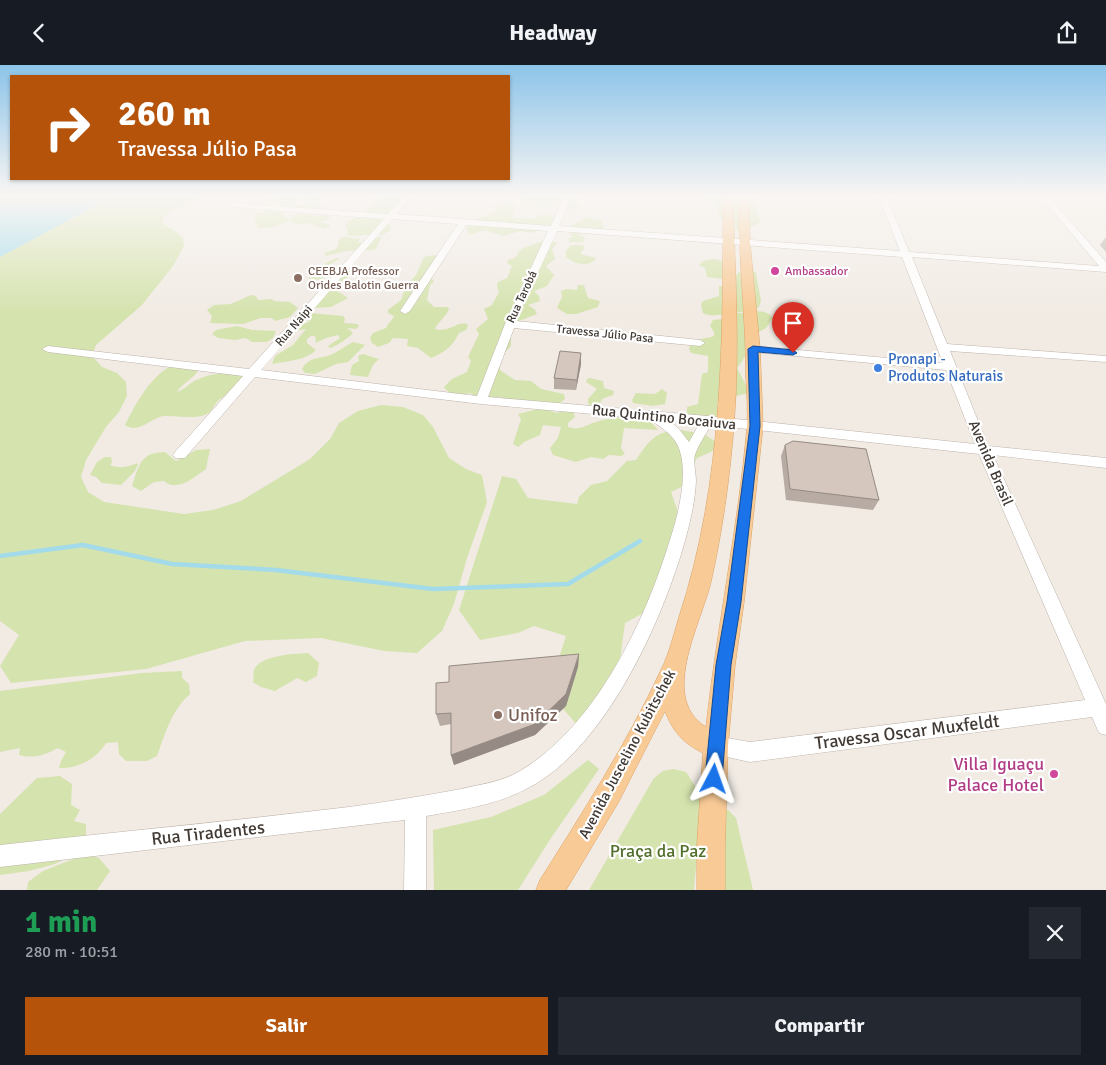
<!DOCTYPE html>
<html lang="es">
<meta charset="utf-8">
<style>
:root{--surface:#171b24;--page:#242831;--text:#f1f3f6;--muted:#9ea1a6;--accent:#b45309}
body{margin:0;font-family:Signika,sans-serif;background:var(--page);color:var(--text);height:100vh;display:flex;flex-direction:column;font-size:19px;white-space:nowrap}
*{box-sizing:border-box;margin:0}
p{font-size:16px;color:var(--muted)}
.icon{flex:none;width:28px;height:28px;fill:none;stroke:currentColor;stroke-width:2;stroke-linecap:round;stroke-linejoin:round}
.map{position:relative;height:825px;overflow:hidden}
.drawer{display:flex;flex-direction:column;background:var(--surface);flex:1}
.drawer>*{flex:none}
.top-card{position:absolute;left:10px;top:10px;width:500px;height:105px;border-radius:0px;box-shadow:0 1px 4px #0004;background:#b45309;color:#fff;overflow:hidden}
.pin{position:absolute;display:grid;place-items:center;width:42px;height:42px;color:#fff;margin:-51px -21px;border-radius:50% 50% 50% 0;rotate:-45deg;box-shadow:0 0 5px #0007}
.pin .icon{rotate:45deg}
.me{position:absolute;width:55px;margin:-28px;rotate:4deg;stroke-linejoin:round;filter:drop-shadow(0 0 4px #0008)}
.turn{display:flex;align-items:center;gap:18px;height:105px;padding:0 25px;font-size:22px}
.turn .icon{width:65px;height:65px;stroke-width:2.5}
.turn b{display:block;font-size:35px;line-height:42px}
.round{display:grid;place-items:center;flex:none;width:52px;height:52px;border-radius:0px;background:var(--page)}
.head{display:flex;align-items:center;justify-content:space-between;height:85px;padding:0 25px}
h1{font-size:30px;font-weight:700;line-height:38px;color:#1e9e55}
.action{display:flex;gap:10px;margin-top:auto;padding:10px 25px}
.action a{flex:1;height:58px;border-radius:0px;background:var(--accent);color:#fff;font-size:20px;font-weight:700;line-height:58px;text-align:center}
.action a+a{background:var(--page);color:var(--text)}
header{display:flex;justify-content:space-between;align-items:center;height:65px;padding:0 25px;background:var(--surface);font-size:22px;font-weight:700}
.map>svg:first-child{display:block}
</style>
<header><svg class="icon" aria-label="back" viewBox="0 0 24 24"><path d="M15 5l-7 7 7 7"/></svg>Headway<svg class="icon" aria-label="share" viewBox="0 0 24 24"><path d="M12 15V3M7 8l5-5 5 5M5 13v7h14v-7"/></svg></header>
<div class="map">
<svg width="1106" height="825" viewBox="0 0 1106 825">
<rect width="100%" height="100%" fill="#f1ebe4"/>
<g fill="#d5e3ae">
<path d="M112,132H204L172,146L163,152V159L178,168L183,174L184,181L173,201L142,240L96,280L92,291L102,302L117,308L126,317L127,331L119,347L106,362L86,395L81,412L88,427L104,437L184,449L213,445L241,436L310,394L330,374L339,358L358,346L381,340L403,342L423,350L433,362L449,393L466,404L482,410L487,437L467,493L454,539L442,566L417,588L384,586L321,573L245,576L146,604L11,618L0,601L19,570L0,556V192Z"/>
<path d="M278,132H322L316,139L325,140L311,145L305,142L301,144L293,143L299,139H305L310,135L301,134L289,142L274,137L259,139L261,137Z"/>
<path d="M382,132H413L397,147L380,151L382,157L390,160V165L383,170C371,168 360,172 347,170L348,165L345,162L348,156L358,152L371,151L364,150L363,147L372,141L374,135Z"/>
<path d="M522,132H577V137L579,141L573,145H568L566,141L560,140V138C554,137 551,140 545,141C536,142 528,138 520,136L519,133Z"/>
<path d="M729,132L736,137C743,134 752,132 758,138L757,148L761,156L744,167L737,166L733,154H722L717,147L715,139L706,133Z"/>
<path d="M504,137H511L516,142L512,153L533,154C546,148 542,147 555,153L553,160L531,168L521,166L503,171L485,165L469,170L467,164C475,149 490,154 497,144L494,141Z"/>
<path d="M271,144L283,148L284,152L291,155L274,162L258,163L256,156L253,155L257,149Z"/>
<path d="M308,148L314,151L331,150L329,154L318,157L329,159L330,161L324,164L309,158L299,159L292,157L291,152L294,150Z"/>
<path d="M586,152L601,155L604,163L577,170L583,171L585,175L583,177H570L568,174L574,171L570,170L573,166L570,162Z"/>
<path d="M372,171L381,172L377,182L374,185L346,186L325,191V188L336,184L339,179L338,176L343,172L360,174L358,177L362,178Z"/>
<path d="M548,174L557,178L552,184L555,194L546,201L554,210L547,221L534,226L539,231L540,236L528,240L535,245L537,249L516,257L511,270V281L499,294L500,305L515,315L531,316L541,324L564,329L565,334L557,340L511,336L500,332H475L470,328C460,330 450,331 444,322L452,314L467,307L471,296L468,292L479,269L476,264L488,254L484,244L492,240L499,227L497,221L498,217L507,213L512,201L507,198L508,195L515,193L521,184Z"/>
<path d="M571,180H581L585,182L580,189L596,193L595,195C587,202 574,199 566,192V186Z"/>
<path d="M438,190L431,212L434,217L430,220L427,235L434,242H448L449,244C446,252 437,258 435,264C451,268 455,256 467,259L468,261L466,265L459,268C453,281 444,288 431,293L418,283L407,281L408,274L393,273L389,278L378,282L372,278L370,273L373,268L386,263C388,258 392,256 394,251L388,248V245L401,235L406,221L416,210L423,194L426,191Z"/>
<path d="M336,193H340L329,200L334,203C327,213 321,217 308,213C316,199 324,201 336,193Z"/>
<path d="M714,194L722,196L724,214L707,212L705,203L699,200L703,196Z"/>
<path d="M751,204L756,208L761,236L759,242L753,245L734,248C748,250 763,240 773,253L766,263L746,274L745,286L747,289L737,303L750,328L722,334L717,338L720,348L713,354H695L687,349V342L698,339L702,309L708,307V291L691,288L689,284C693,272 703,275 714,271V267L710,261L713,255L722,254L725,249C716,250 712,252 703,248L701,239L703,236L719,231V221H723L740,207Z"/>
<path d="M345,206H350V209L339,227L348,233L331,242L311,243L313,232L316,229Z"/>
<path d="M578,220H584L588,233L600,236L598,242L576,249H567L557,243L562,232L561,226L566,224L577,225Z"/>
<path d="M251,230L256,231L258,235L272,234L274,236L290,237L298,243L290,252L275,256L272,253H261L243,259L210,258L212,251L207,245L214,240L231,239Z"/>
<path d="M310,248L343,251L345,254L344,258L357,259L359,261L356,264L347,263L353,268C350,272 335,282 330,283L328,281L340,273L338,270L326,273L316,278L315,271H311L307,274V278L316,285C305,296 286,296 272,299L275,291L293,280L306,264L292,266L296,262L311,256L303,255Z"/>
<path d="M237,261L252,265L276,266L273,273L267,277H252L246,273L235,275L218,273L212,269L216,265Z"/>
<path d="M353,277L365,280L348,297L336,299L315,309L305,308L302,304C309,291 322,294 333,289C340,285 346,281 353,277Z"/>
<path d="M363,289L379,294L373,300L368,312L350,310L352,300L359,296L358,291Z"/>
<path d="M169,302L199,304C195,313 182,318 177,327C183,325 186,322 191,318C207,308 229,305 246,312C242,316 238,322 233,326C228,330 221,332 217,337C214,340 213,344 210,347C199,356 177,350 164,351C151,352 139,370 125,360C135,340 149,314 169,302Z"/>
<path d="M590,313L603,316L604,323L614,326L613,330L602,334L599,341H591L588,338V334L597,324L586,317L587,314Z"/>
<path d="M662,324L667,328L665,339L653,341L633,338L632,335L636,328L655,329Z"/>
<path d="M542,343L557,348L565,345H573L575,352L568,358V362C582,366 587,359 599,356C619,351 644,345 658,365L624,363L621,383L625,389L621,391L609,390L603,394L591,392L576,397L553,390L550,383L558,373L561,362L543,360L540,370L524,377L518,382L513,379L521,354L518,349Z"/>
<path d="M680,365L704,369L719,379L711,387L697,393L683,421L671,427L677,444L680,463L649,545L625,558L619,602L579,662L557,637L554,608L566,571L534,561L518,568L480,575L459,545L502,411L516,414L528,433L577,439L579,432L591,420L607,416L627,396L636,395C649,376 655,366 680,365Z"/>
<path d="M210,384L206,404C194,412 177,428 164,416L154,417L141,426L132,421C139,401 140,387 165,387L176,396L196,385Z"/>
<path d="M105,392H111L112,397L110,400C120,404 128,402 137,398L138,400L134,407L121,420L102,418L96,412L90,410L97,397Z"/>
<path d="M308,588L319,598L317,611L306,617L297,613L275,626L261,622L253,617C254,613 253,608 254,605C260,590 294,589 308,588Z"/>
<path d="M182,606V613L189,619L190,629C171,646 166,667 157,691L147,696H126L119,689L118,677L106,678C96,694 78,704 59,703L61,696L66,687L58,683C45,690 34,694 19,690L20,683L0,687V626L142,608Z"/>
<path d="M588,695L599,704L551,773L518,825H434L433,765L491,752L544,730Z"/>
<path d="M673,704L686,707L700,729V756L694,825H589L654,713L663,706Z"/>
<path d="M60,711L72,719L71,740L80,745L74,756L86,759V782L55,799L29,806L0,810V749L37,713Z"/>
<path d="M724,745H728L736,753L753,825H719Z"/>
<path d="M86,789L99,793L110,806L97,825H27L28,817L43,806Z"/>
</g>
<path fill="#a3dbeb" d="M0,132H112L0,192Z"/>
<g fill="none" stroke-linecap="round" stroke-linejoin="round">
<path stroke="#a3dbeb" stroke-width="4.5" d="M0,491L83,480L172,499L276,505L433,524L568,519L640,476"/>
<defs>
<path id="minor" d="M403,132H411L396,149L551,161L564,132H572L559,161L900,186L879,132H887L909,187L1099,201L1041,132H1049L1106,197V207L912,192L947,279L1106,291V297L950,286L988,381L1106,393V403L993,390L1106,639V670L1099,668L1092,652L750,697L709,688L706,681L709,674L716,671L750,677L1085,635L979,389L711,360C706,369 698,380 695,390C693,397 696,409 696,416C695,435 691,454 686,472C664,553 606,683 528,723C497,740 460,745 426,751V825H404L405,755L0,802V780C116,767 233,756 349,742C386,737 424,731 461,724C481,719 502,717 520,706C594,662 643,561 668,481C677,454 691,406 677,379C671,368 659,361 649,354L481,339L255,312L185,393H175L173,390L175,387L243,311L48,287L42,284L48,281L249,304L384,154L233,142L229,140L230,138L388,149ZM392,154L458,159L400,246L405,249L410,246L466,160L548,166L505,259L477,331L261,305ZM557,166L902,192L943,298L753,281L747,284L753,287L946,305L975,379L707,351L488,332L514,263L700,281L705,278L700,275L516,256ZM670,356L699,359L689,377L679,364Z"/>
<path id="major" d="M723,132H733C735,207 740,284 734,359C730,410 723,462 712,512C704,554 657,632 706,662C717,562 738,463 747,363C748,346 747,330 746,313C746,253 738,193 739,132H749L750,178L760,284L763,361L744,537L735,600L728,681L725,779V825H697V779L703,688C683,678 673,667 665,646L618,738L566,825H536L540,815C583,747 627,678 661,605C669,589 674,569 679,552C724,416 723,273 723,132Z"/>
</defs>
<use href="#minor" stroke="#beb3aa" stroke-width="1"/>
<use href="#major" stroke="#dca367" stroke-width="1"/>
<use href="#minor" fill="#fff" fill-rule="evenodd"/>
<use href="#major" fill="#f8ca96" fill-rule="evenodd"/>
</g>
<g fill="#b7aba3">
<path d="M1106,172V187L1100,180Z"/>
<path d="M581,299L576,325L554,324V313Z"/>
<path d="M785,380L879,435L873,445L786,435L781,391Z"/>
<path d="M579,589L578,602L566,641L535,670L454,700L451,690V659L440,661L436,649L449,617Z"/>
</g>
<g fill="#958b84">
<path d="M581,288V299L576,325L577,315Z"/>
<path d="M579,589L578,602L566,641L535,670L454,700L451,690Z"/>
</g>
<g fill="#d5c7bd" stroke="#958b84">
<path d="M560,286L581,288L577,315L554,313Z"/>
<path d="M793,376L866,384L879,435L790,424L785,380Z"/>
<path d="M579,589L566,629L535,659L451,690V648L436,649V618L449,617V601Z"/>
</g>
<linearGradient id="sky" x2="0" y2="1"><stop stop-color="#8cc4e9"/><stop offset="0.53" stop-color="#f9f6f3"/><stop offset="1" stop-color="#f9f6f3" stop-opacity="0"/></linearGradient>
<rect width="1106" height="248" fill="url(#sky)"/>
<path fill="#1a73e8" stroke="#114b97" d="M753,281L793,285L797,288L793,290L758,287L760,361L741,537L731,600L722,714L719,720L714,722L708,720L705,714L716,600L727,537L750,361L748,284Z"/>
<g fill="#d1479c" stroke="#fff" stroke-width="2">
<circle cx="775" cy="206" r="5"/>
<circle cx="1054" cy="709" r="5"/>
</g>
<g fill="#8d6e63" stroke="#fff" stroke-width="2">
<circle cx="298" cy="213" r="5"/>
<circle cx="498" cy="650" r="5"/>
</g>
<circle fill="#3f7fe0" stroke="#fff" stroke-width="2" cx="878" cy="303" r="5"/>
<g text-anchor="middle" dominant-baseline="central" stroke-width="4.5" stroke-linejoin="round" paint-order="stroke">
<g font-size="12" fill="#785e54" stroke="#fff" text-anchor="start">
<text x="308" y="206">CEEBJA Professor<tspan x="308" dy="14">Orides Balotin Guerra</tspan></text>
</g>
<g font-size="12" fill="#b23c85" stroke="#fff" text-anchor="start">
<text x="785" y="206">Ambassador</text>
</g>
<g font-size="12" fill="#423a34" stroke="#fff">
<text transform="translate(522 232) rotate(-65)">Rua Tarobá</text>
<text transform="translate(294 261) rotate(-49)">Rua Naipi</text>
<text transform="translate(605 269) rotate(6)">Travessa Júlio Pasa</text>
</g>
<g font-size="15" fill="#366cbe" stroke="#fff" text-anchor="start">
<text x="888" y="294">Pronapi -<tspan x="888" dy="17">Produtos Naturais</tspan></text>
</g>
<g font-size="15" fill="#423a34" stroke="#fff">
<text transform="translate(664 352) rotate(6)">Rua Quintino Bocaiuva</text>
<text transform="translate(991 398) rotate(67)">Avenida Brasil</text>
<text transform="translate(627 689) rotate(-62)">Avenida Juscelino Kubitschek</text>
</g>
<g font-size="18" fill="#785e54" stroke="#fff" text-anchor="start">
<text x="508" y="650">Unifoz</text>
</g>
<g font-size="18" fill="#423a34" stroke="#fff">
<text transform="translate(907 667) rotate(-7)">Travessa Oscar Muxfeldt</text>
<text transform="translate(208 768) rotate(-6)">Rua Tiradentes</text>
</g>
<g font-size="18" fill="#b23c85" stroke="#fff" text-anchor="end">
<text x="1044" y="699">Villa Iguaçu<tspan x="1044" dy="21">Palace Hotel</tspan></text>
</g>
<g font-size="18" fill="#52702c" stroke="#fff">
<text x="658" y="786">Praça da Paz</text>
</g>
</g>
</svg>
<div class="pin" style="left:793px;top:288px;background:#d93025"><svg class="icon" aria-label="arrive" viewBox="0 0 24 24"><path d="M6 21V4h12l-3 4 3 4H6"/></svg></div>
<svg class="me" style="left:714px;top:714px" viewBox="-20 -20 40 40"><path d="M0-17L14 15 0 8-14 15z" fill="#1a73e8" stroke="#fff" stroke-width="4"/></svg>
<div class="top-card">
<div class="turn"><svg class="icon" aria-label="right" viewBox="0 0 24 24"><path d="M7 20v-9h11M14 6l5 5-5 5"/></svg><div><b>260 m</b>Travessa Júlio Pasa</div></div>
</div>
</div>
<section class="drawer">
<div class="head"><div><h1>1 min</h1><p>280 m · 10:51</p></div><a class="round"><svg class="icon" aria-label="close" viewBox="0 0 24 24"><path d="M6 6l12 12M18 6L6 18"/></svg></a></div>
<div class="action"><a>Salir</a><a>Compartir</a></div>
</section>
